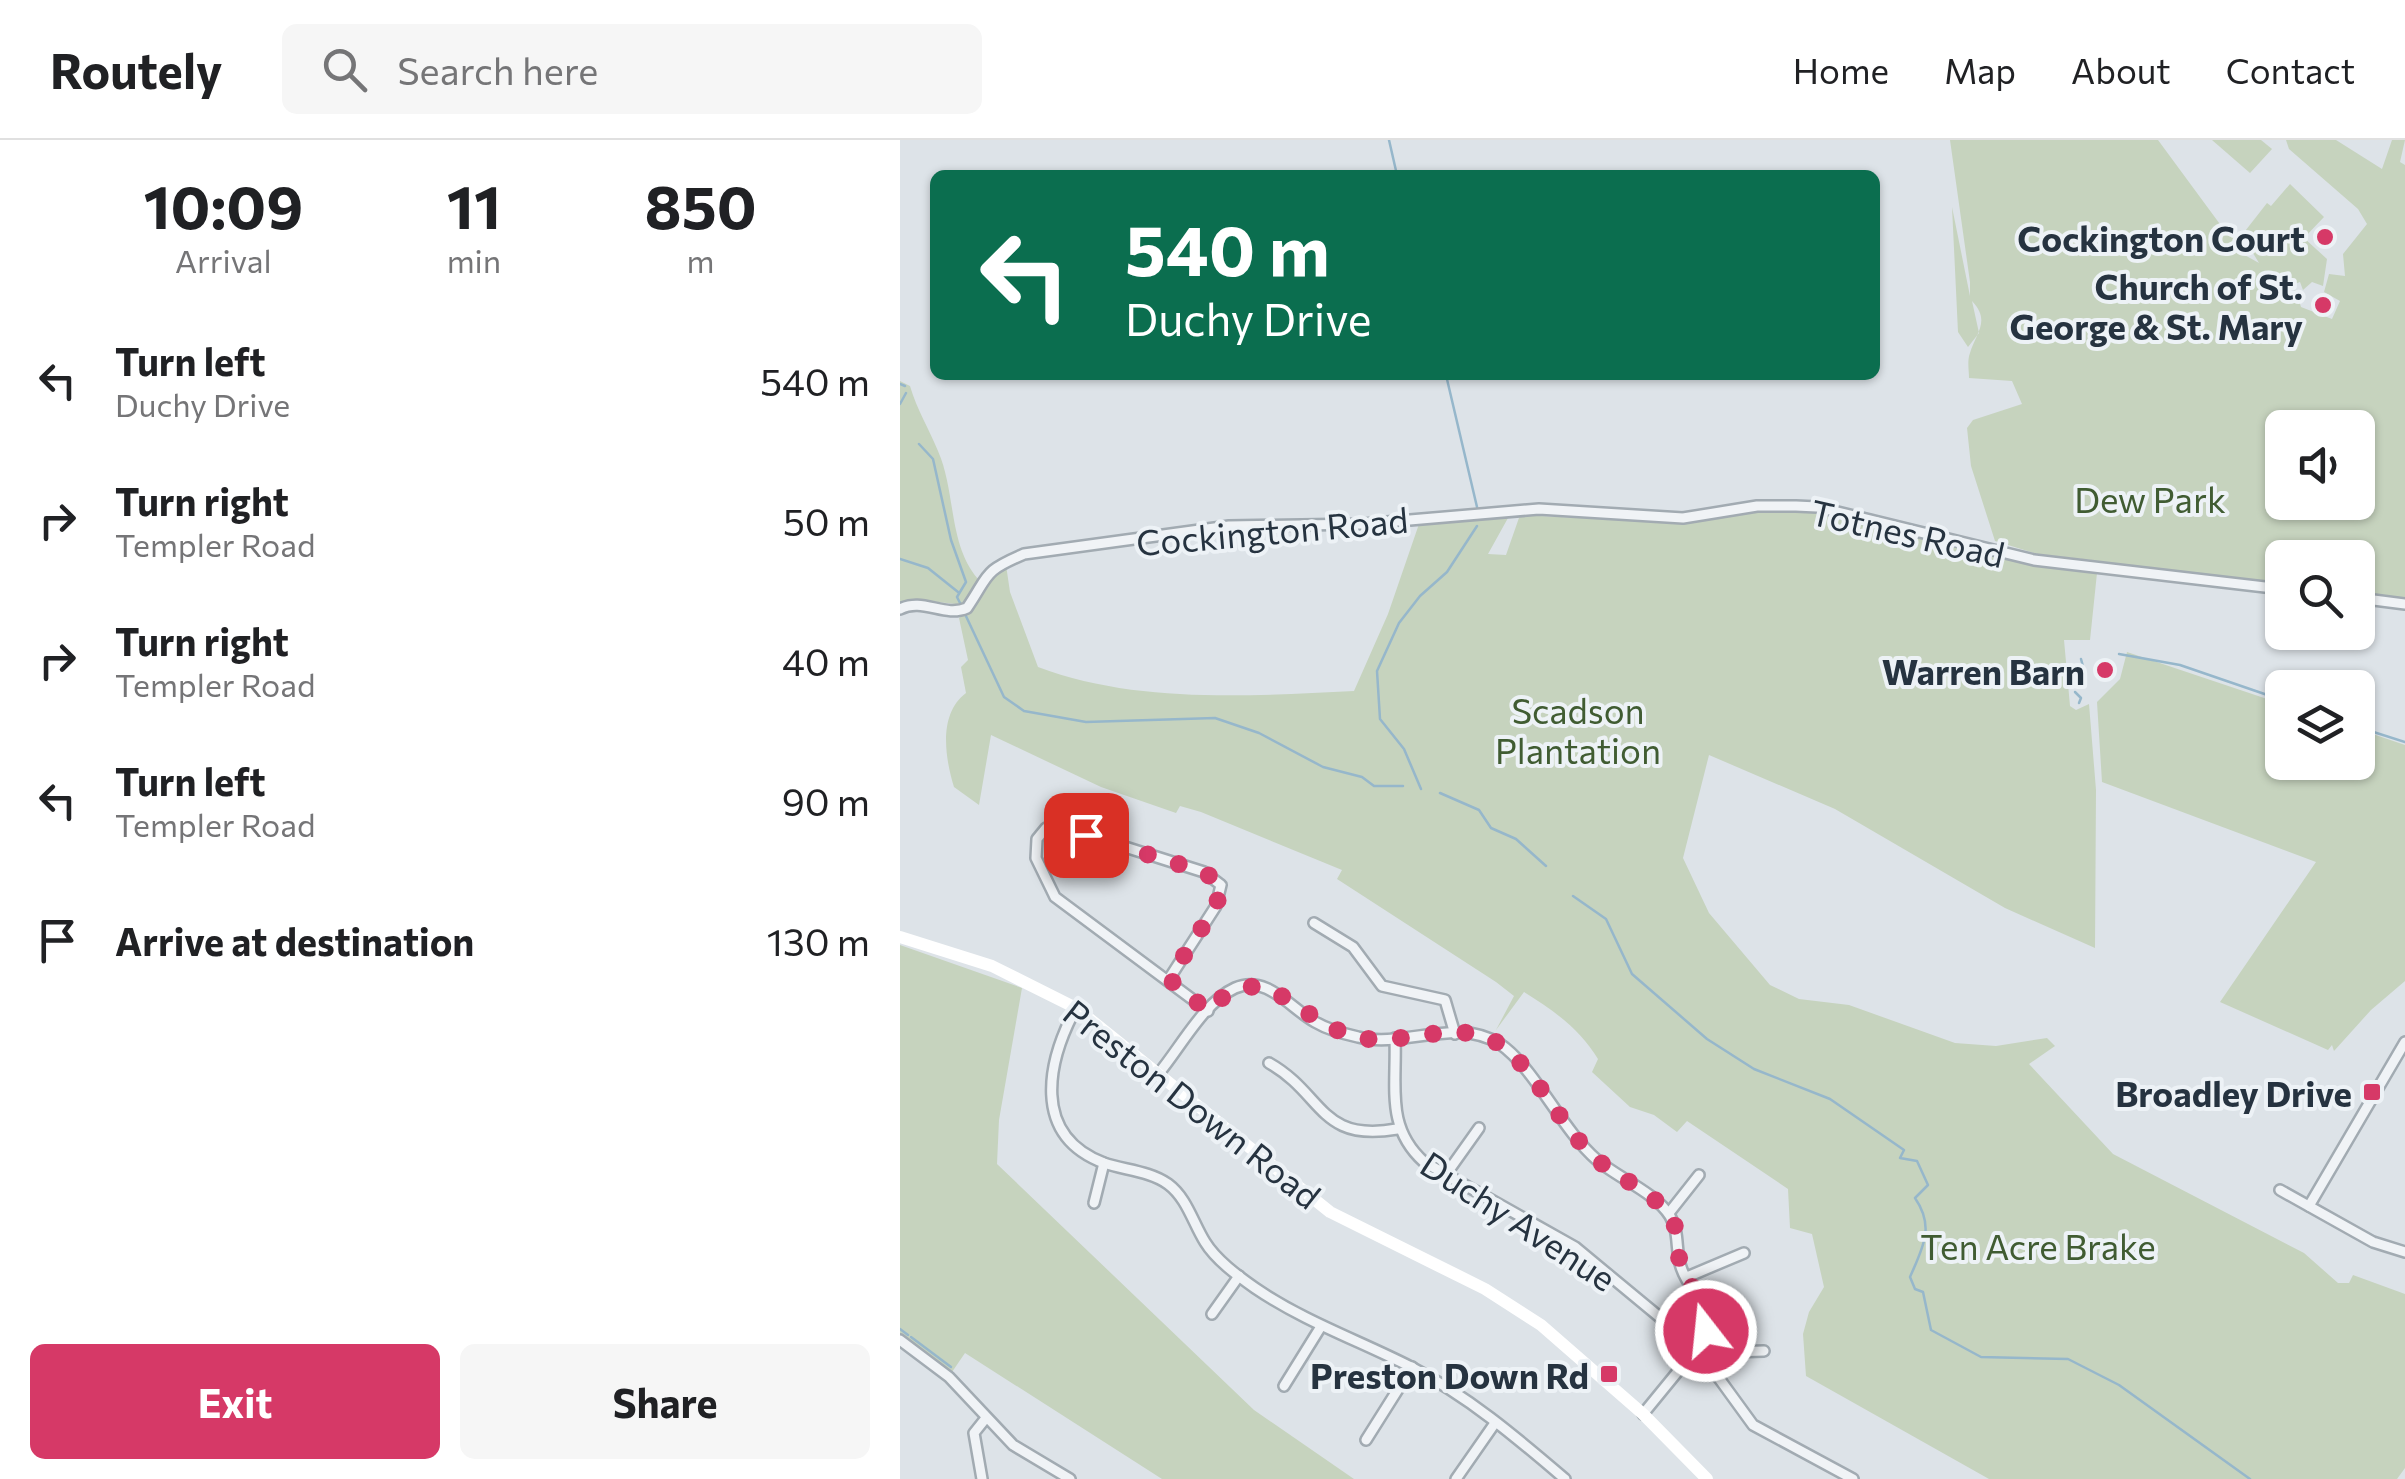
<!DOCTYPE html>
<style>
:root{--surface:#fff;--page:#f6f6f6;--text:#202124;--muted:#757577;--line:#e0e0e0;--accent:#d63967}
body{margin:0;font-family:Commissioner,sans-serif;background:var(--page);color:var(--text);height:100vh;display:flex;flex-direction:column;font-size:38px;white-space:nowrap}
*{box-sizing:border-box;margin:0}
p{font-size:32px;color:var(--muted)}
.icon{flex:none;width:55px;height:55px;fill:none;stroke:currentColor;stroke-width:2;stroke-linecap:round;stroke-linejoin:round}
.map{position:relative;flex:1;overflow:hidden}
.sheet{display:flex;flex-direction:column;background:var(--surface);width:900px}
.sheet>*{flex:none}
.top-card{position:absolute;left:30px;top:30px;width:950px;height:210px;border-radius:15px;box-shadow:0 2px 8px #0004;background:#0b6e4f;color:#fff;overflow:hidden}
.tools{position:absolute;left:1365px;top:270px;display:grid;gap:20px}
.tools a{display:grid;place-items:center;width:110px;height:110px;border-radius:15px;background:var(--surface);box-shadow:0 2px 8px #0004;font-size:50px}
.pin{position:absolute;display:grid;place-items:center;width:85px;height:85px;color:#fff;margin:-42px;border-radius:20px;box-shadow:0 5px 15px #0006}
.me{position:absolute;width:110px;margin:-55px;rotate:344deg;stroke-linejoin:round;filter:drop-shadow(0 0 8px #0008)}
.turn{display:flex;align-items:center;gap:35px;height:210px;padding:0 30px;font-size:45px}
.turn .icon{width:130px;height:130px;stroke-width:2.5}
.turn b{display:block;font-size:70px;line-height:85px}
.eta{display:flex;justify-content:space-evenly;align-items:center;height:170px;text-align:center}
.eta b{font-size:60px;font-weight:700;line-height:70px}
.primary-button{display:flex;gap:20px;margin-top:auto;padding:20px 30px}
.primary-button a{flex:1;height:115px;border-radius:15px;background:var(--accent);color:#fff;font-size:40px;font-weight:700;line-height:115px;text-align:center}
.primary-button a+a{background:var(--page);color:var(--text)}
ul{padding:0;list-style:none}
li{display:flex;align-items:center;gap:30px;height:140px;padding:0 30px}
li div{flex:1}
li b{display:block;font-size:38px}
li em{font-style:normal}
header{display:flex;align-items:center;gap:60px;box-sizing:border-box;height:140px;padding:0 50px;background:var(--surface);border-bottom:2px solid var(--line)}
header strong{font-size:48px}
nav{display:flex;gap:55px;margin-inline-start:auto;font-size:35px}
.search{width:700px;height:90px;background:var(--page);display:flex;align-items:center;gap:25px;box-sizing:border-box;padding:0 35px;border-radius:15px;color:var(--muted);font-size:38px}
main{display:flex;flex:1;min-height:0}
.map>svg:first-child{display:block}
</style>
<header>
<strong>Routely</strong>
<div class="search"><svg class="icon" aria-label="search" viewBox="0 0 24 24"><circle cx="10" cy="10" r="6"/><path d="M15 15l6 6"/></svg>Search here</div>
<nav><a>Home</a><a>Map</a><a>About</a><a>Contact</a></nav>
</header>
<main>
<section class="sheet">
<div class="eta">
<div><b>10:09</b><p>Arrival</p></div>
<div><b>11</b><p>min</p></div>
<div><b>850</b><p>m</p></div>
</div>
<ul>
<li><svg class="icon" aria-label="left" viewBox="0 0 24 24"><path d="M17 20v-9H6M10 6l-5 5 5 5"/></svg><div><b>Turn left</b><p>Duchy Drive</p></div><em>540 m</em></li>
<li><svg class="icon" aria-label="right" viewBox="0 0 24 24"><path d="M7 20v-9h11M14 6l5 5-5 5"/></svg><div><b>Turn right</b><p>Templer Road</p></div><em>50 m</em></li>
<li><svg class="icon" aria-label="right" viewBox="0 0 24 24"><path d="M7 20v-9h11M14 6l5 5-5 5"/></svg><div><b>Turn right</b><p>Templer Road</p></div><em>40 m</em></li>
<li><svg class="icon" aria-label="left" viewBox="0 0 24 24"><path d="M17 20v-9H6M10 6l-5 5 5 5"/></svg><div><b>Turn left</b><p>Templer Road</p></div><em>90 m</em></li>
<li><svg class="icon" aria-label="arrive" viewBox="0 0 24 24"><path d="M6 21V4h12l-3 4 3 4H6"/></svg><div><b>Arrive at destination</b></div><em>130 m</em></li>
</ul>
<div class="primary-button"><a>Exit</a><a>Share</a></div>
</section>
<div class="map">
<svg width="1505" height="1339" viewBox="0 0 1505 1339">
<rect width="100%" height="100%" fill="#dde3e8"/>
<g fill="#c6d3be" fill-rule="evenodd">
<path d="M1050,0H1258L1325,91L1335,95L1341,113L1359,123L1342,95L1367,63L1371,66L1390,44L1424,77L1404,98L1427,119L1423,146L1412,142L1403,150L1400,142L1383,148L1376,158L1396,150L1401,167L1432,179L1440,161L1424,152L1429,134L1445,136L1443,114L1467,84L1458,69L1389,9L1386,0H1436L1482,29L1492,0H1505L1500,22L1505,25V464L1458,458V418H1382V449L1193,428L1191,420L1137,414L1095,401L1071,326L1067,288L1073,280L1122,264L1112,241L1069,238C1069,230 1067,221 1070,213C1076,193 1091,181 1072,161L1079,193L1068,207L1058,192L1052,67L1070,156V142ZM1382,288H1458V362H1382Z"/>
<path d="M1312,0H1361L1372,9L1350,33Z"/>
<path d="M0,241L10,246C17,270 29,289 38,311C56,352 48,404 78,439L64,465L12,459L0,465Z"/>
<path d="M870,369L925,373L1121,422L1197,433L1190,500H1164L1170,566L1176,570L1189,564L1196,650L1195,808L1105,768L935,669L809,615L783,718L809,773L870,845L899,859L949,865L1055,903L1096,906L1147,898L1155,906L1129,924L1213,1014L1404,1113L1438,1143H1449L1453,1135L1505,1154V1328L1497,1339H1089L906,1236L903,1194L909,1172L924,1147L912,1094L890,1088L888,1049L787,981L777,992L754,975L730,967L692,932L698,919C680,889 653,870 624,852L596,890L614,856L596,842L437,739L442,730L301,672L280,666L276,673L201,647L91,595L79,665L54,647C45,618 38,574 66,553L61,527L68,520L59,478L69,470L82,442L106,425L110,452L138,527C236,564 350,556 454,551L488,474L519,384L608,378L588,414L606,415L620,375L767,382Z"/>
<path d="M1227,512L1382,564V622H1458V589L1505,605V841L1471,870L1434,911L1432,905L1428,910L1320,862L1416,722L1202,642L1197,562L1220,539Z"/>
<path d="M0,805L122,848L99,980L97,1024L354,1270L454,1339H262L65,1213L52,1232L0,1194Z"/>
</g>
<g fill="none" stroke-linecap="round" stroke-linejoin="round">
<g stroke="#96b7cb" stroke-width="2.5">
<path d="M489,0L497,35"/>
<path d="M546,235L577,367"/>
<path d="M0,244L5,246"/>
<path d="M0,264L6,253"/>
<path d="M19,304L33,319L51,400L66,442L57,457L62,467"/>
<path d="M0,419L28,428L58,452"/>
<path d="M65,474L104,557L124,571L186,582L315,578L359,593L423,627L462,637L474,646H503"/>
<path d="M1219,514L1280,525L1382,560"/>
<path d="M1177,547L1184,530L1181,519"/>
<path d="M1175,552L1181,558L1179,563"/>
<path d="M1458,587L1505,602"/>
<path d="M521,649L504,609L480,579L477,531L499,483L520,456L547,432L577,386"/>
<path d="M540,653L579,670L591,688L616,699L646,726"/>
<path d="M673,756L706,779L732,834L807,899L854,929L930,959L1004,1010L1000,1018L1017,1021L1028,1045L1015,1058C1035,1087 1023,1107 1010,1137L1015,1149L1023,1152L1031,1190L1081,1217L1168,1219L1219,1245L1350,1339"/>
<path d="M0,1189L8,1195"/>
<path d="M11,1197L51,1227"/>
</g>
<defs>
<g id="street">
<path d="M1458,458L1505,464"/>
<path d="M0,469C23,457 44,478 67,468C90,434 82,432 124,414L329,386L463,384L639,369L783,378L857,366H896L917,367L1134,420L1382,449"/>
<path d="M414,783L453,807L482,846L545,860L555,894"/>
<path d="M269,839L316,766L321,745L304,732L165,688H146L137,699L136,718L155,757L308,871"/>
<path d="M176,868C148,920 130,995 204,1023C224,1030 250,1031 268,1044C287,1058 293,1083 305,1102C316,1120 338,1136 355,1148C405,1182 458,1200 511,1227C568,1256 617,1298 665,1339"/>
<path d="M495,898C497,946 485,987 524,1022L675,1107L797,1208L743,1274"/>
<path d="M369,923C424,954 419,1003 497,989"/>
<path d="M259,933C280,908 304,862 335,848C367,834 390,868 415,882C427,889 444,894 458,897C503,909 557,876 600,904C635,928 661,989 697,1020C718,1038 756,1053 770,1076C780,1093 775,1110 781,1127C791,1159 825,1170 797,1208L853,1285L953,1339"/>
<path d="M547,1033L579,988"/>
<path d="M1380,1050L1473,1102L1505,1112"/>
<path d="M194,1063L204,1023"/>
<path d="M1409,1066L1505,902"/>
<path d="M769,1073L799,1035"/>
<path d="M787,1137L844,1113"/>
<path d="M312,1174L339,1136"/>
<path d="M0,1200L49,1237L113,1305L170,1339"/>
<path d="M799,1213L864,1211"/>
<path d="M384,1246L420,1188"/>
<path d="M466,1300L512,1227"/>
<path d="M82,1339L74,1293L86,1278"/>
<path d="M556,1339L595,1283"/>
</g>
</defs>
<use href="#street" stroke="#a2abb2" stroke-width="14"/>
<use href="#street" stroke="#f0f3f6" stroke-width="9"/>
<path stroke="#fff" stroke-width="12" d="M0,797L92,826L176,868L430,1072L585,1149L641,1185L743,1274L807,1339"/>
</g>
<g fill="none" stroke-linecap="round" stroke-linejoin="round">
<path stroke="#d63967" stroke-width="18" stroke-dasharray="0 32.4" d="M186,695L304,732L322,745L316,766L269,839L308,871C363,811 394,879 453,896C500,910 559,874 602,906C633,928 662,987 694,1017C716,1037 748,1049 767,1072C782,1089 775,1111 782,1130C794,1156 809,1157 806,1191"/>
</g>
<g fill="#d63967" stroke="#edf2f6" stroke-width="4">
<circle cx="1425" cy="97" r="10"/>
<circle cx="1423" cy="165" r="10"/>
<circle cx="1205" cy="530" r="10"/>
<rect x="1462" y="942" width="20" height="20" rx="5"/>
<rect x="699" y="1224" width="20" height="20" rx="5"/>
</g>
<g text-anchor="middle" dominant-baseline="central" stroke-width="8" stroke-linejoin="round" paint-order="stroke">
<g font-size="35" font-weight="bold" fill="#263340" stroke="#edf2f6" text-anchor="end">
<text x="1405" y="97">Cockington Court</text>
<text x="1403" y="145">Church of St.<tspan x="1403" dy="40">George &amp; St. Mary</tspan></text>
<text x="1185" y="530">Warren Barn</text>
<text x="1452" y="952">Broadley Drive</text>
<text x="689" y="1234">Preston Down Rd</text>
</g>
<g font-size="35" fill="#405c32" stroke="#edf2f6">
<text x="1250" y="358">Dew Park</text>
<text x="678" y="569">Scadson<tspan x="678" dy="40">Plantation</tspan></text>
<text x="1138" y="1105">Ten Acre Brake</text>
</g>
<g font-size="35" fill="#263340" stroke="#edf2f6">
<text transform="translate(372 390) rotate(-5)">Cockington Road</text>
<text transform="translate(1008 392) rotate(13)">Totnes Road</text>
<text transform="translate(293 963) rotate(38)">Preston Down Road</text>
<text transform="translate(619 1080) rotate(33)">Duchy Avenue</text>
</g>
</g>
</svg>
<div class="tools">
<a><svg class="icon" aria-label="sound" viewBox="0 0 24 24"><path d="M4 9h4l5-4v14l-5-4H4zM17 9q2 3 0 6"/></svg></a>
<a><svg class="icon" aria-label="search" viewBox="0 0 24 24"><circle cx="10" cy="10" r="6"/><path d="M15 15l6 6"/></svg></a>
<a><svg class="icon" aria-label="layers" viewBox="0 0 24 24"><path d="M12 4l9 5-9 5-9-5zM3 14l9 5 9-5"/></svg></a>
</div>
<div class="pin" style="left:186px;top:695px;background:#d93025"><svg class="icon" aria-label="arrive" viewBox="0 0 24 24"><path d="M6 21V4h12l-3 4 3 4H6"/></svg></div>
<svg class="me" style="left:806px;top:1191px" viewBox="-20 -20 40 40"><circle r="17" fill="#d63967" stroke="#fff" stroke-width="3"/><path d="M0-11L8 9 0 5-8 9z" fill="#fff"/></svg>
<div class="top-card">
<div class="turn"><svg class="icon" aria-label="left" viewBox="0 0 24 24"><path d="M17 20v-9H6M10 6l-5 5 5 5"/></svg><div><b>540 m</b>Duchy Drive</div></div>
</div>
</div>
</main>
